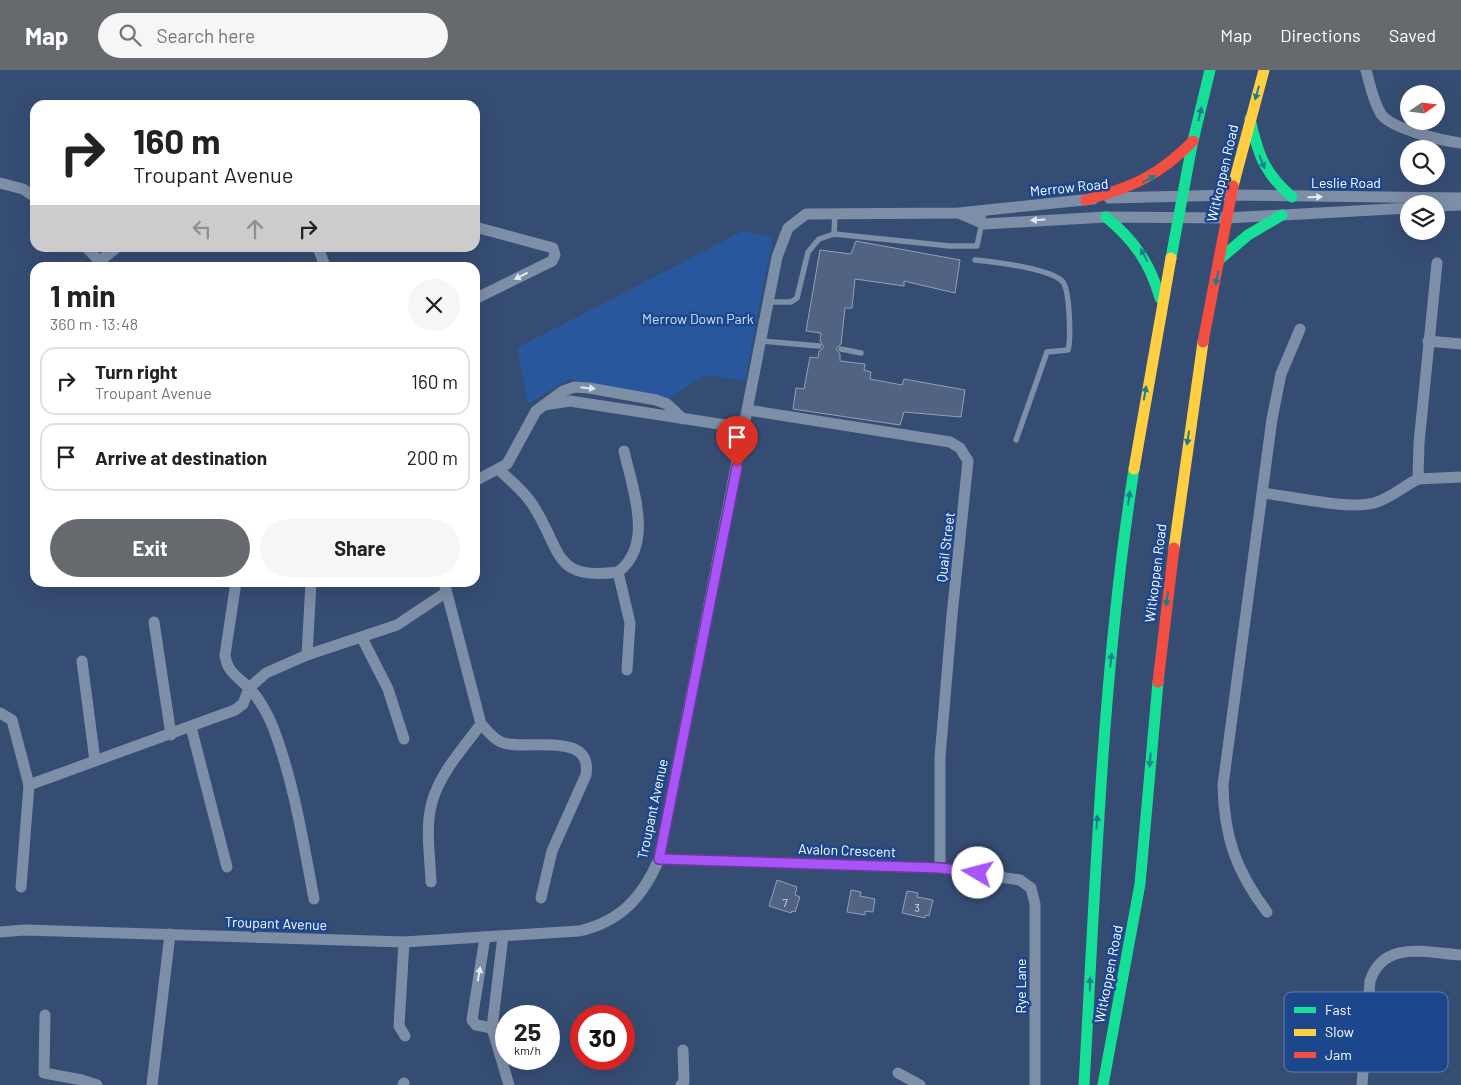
<!DOCTYPE html>
<meta charset="utf-8">
<style>
:root{--surface:#fff;--page:#f6f6f6;--text:#222;--muted:#767676;--line:#e0e0e0;--accent:#666a6f}
body{margin:0;font-family:Barlow,sans-serif;background:var(--page);color:var(--text);height:100vh;display:flex;flex-direction:column;font-size:19px;white-space:nowrap}
*{box-sizing:border-box;margin:0}
p{font-size:16px;color:var(--muted)}
.icon{flex:none;width:28px;height:28px;fill:none;stroke:currentColor;stroke-width:2;stroke-linecap:round;stroke-linejoin:round}
.map{position:relative;flex:1;overflow:hidden}
.details{position:absolute;left:30px;top:192px;width:450px;height:325px;display:flex;flex-direction:column;background:var(--surface);border-radius:15px;box-shadow:0 5px 20px #0002}
.details>*{flex:none}
.top-card{position:absolute;left:30px;top:30px;width:450px;height:152px;border-radius:15px;box-shadow:0 5px 20px #0002;background:#fff;color:var(--text);overflow:hidden}
.needle{width:32px;rotate:76deg}
.buttons{position:absolute;left:1400px;top:15px;display:grid;gap:10px}
.buttons a{display:grid;place-items:center;width:45px;height:45px;border-radius:50%;background:var(--surface);box-shadow:0 5px 20px #0002;font-size:25px}
.speed{position:absolute;left:495px;top:935px;display:flex;gap:10px;font-size:25px;font-weight:700;text-align:center}
.speed>*{display:grid;place-content:center;width:65px;height:65px;border-radius:50%;background:var(--surface);box-shadow:0 5px 20px #0002;line-height:1}
.speed small{font-size:12px;font-weight:400}
.speed .limit{border:8px solid #d22;background:#fff;color:#111}
.pin{position:absolute;display:grid;place-items:center;width:42px;height:42px;color:#fff;margin:-51px -21px;border-radius:50% 50% 50% 0;rotate:-45deg;box-shadow:0 0 5px #0007}
.pin .icon{rotate:45deg}
.me{position:absolute;width:55px;margin:-28px;rotate:278deg;stroke-linejoin:round;filter:drop-shadow(0 0 4px #0008)}
.turn{display:flex;align-items:center;gap:18px;height:105px;padding:0 20px;font-size:22px}
.turn .icon{width:65px;height:65px;stroke-width:2.5}
.turn b{display:block;font-size:35px;line-height:42px}
.lanes{display:flex;align-items:center;height:48px;padding:0 20px;background:#0003;justify-content:center;gap:25px;direction:ltr}
.lanes .off{opacity:.35}
.round{display:grid;place-items:center;flex:none;width:52px;height:52px;border-radius:26px;background:var(--page)}
.head{display:flex;align-items:center;justify-content:space-between;height:85px;padding:0 20px}
h1{font-size:30px;font-weight:700;line-height:38px}
.button{display:flex;gap:10px;margin-top:auto;padding:10px 20px}
.button a{flex:1;height:58px;border-radius:30px;background:var(--accent);color:#fff;font-size:20px;font-weight:700;line-height:58px;text-align:center}
.button a+a{background:var(--page);color:var(--text)}
ul{padding:0;list-style:none}
li{display:flex;align-items:center;gap:15px;height:68px;margin:0 10px 8px;padding:0 10px;border:2px solid var(--line);border-radius:15px}
li div{flex:1}
li b{display:block;font-size:19px}
li em{font-style:normal}
header{display:flex;align-items:center;gap:30px;box-sizing:border-box;height:70px;padding:0 25px;background:var(--accent);color:#fff}
header strong{font-size:24px}
nav{display:flex;gap:28px;margin-inline-start:auto;font-size:18px}
.search{width:350px;height:45px;background:var(--page);display:flex;align-items:center;gap:12px;box-sizing:border-box;padding:0 18px;border-radius:28px;color:var(--muted);font-size:19px}
.map>svg:first-child{display:block}
</style>
<header>
<strong>Map</strong>
<div class="search"><svg class="icon" aria-label="search" viewBox="0 0 24 24"><circle cx="10" cy="10" r="6"/><path d="M15 15l6 6"/></svg>Search here</div>
<nav><a>Map</a><a>Directions</a><a>Saved</a></nav>
</header>
<div class="map">
<svg width="1461" height="1015" viewBox="0 0 1461 1015">
<rect width="100%" height="100%" fill="#364d73"/>
<path fill="#29579e" d="M743,161L773,167L745,311L705,305L670,328L569,309L528,334L517,278Z"/>
<g fill="#516382" stroke="#92a0b5">
<path d="M856,171L960,190L955,223L904,211V216L855,209L852,238H845L841,274L836,279L840,284V291L865,294L864,300L871,302L870,309L902,315L904,309L965,320L961,347L904,342L900,355L793,339L796,318L804,319L810,287L818,288L819,281L824,277L820,271L821,263L806,261L820,180L851,184Z"/>
<path d="M777,810L797,817L795,825L800,827L795,842L792,841L791,843L769,836Z"/>
<path d="M851,820L861,822L860,826L875,829L873,842L865,841V845L847,842Z"/>
<path d="M907,821L918,823L917,827L933,830L929,846L926,845L925,848L902,843Z"/>
</g>
<g fill="none" stroke-linecap="round" stroke-linejoin="round">
<g stroke="#7d8ea7" stroke-width="5.5">
<path d="M834,164L835,144"/>
<path d="M975,190C994,192 1048,198 1062,211C1070,218 1071,269 1068,280L1047,282L1016,370"/>
<path d="M769,232H791L797,228L808,182L819,169L834,164L950,176H977L984,142"/>
<path d="M761,271L819,276"/>
<path d="M841,279L861,283"/>
</g>
<g stroke="#7d8ea7" stroke-width="11">
<path d="M1366,0C1370,15 1373,31 1381,44C1391,59 1444,71 1461,73"/>
<path d="M0,113L23,119L35,127"/>
<path d="M1109,128L1231,125L1461,128"/>
<path d="M1436,136L1461,135"/>
<path d="M961,144L984,154L1106,147L1227,148L1409,138"/>
<path d="M475,157L553,178L555,185L552,191L475,229"/>
<path d="M87,178L106,198"/>
<path d="M318,178L326,198"/>
<path d="M100,191L116,178"/>
<path d="M1437,193L1419,373L1418,409L1461,407"/>
<path d="M1428,271L1461,274"/>
<path d="M544,335L570,331L745,358"/>
<path d="M748,340L950,372L960,378L968,391L952,545L940,687V798"/>
<path d="M499,400C511,411 526,423 534,437C562,481 553,511 618,502C655,475 632,417 624,381"/>
<path d="M475,411L507,394L536,341L563,321L575,317L589,318L656,330L667,334L683,349"/>
<path d="M1262,423C1291,426 1347,440 1374,433C1389,429 1404,416 1418,409"/>
<path d="M618,502L630,553L627,600"/>
<path d="M236,512L225,585C227,602 237,606 249,618C258,627 268,644 273,657C294,712 303,771 314,829"/>
<path d="M444,512L481,654C487,660 492,668 501,672C524,682 593,659 586,705L552,781L541,828"/>
<path d="M154,552L171,665"/>
<path d="M362,568L388,619L404,669"/>
<path d="M307,585L311,512"/>
<path d="M82,591L95,691"/>
<path d="M0,643L12,650L29,715"/>
<path d="M191,657L227,797"/>
<path d="M659,789L940,798L1020,810L1031,818L1035,834V1015"/>
<path d="M431,812C430,786 425,757 432,732C440,703 464,677 481,654"/>
<path d="M21,817L29,715L235,640L243,634L249,618L266,603L307,585L397,555L445,523"/>
<path d="M1267,842C1236,801 1224,767 1223,715L1272,349L1281,304L1300,259"/>
<path d="M0,862L25,860L404,872L579,861C620,852 643,827 659,789L777,187L788,158L806,144L959,143L1093,129"/>
<path d="M503,866L492,958L509,1015"/>
<path d="M485,867L472,950L476,955L492,958"/>
<path d="M404,872L399,956L405,966"/>
<path d="M45,945L44,1003L82,1010L97,1015"/>
<path d="M898,1003L920,1015"/>
<path d="M152,1015L170,864"/>
<path d="M403,1015L404,1013"/>
<path d="M681,1015L684,1012L683,980"/>
<path d="M1362,1015L1370,911C1384,869 1427,883 1461,885"/>
</g>
<g stroke="#16e098" stroke-width="11">
<path d="M1250,49C1258,84 1264,103 1292,127"/>
<path d="M1106,147C1134,170 1150,193 1160,228"/>
<path d="M1171,188L1192,75L1210,0"/>
<path d="M1221,188L1248,165L1282,145"/>
<path d="M1084,1015C1096,809 1102,603 1134,399"/>
<path d="M1103,1015L1140,814L1158,612"/>
</g>
<g stroke="#ffcf43" stroke-width="11">
<path d="M1233,116L1264,0"/>
<path d="M1134,399L1171,188"/>
<path d="M1174,478L1203,272"/>
</g>
<g stroke="#f24e42" stroke-width="11">
<path d="M1086,130C1132,117 1159,106 1193,71"/>
<path d="M1203,272L1233,116"/>
<path d="M1158,612L1174,478"/>
</g>
</g>
<defs><path id="oneway-solid" d="M-6-.8H1V-3.2L6.5 0L1 3.2V.8H-6Z" transform="scale(1.25)"/></defs>
<g fill="#1b7d90">
<use href="#oneway-solid" transform="translate(1257 23) rotate(106)"/>
<use href="#oneway-solid" transform="translate(1200 44) rotate(-76)"/>
<use href="#oneway-solid" transform="translate(1262 92) rotate(69)"/>
<use href="#oneway-solid" transform="translate(1149 109) rotate(-28)"/>
<use href="#oneway-solid" transform="translate(1144 185) rotate(-118)"/>
<use href="#oneway-solid" transform="translate(1217 208) rotate(102)"/>
<use href="#oneway-solid" transform="translate(1145 323) rotate(-80)"/>
<use href="#oneway-solid" transform="translate(1188 368) rotate(99)"/>
<use href="#oneway-solid" transform="translate(1129 428) rotate(-82)"/>
<use href="#oneway-solid" transform="translate(1167 529) rotate(97)"/>
<use href="#oneway-solid" transform="translate(1111 590) rotate(-84)"/>
<use href="#oneway-solid" transform="translate(1150 690) rotate(95)"/>
<use href="#oneway-solid" transform="translate(1097 752) rotate(-86)"/>
<use href="#oneway-solid" transform="translate(1090 914) rotate(-88)"/>
</g>
<g fill="#e5e8ed">
<use href="#oneway-solid" transform="translate(1315 127) rotate(-1)"/>
<use href="#oneway-solid" transform="translate(1038 150) rotate(177)"/>
<use href="#oneway-solid" transform="translate(521 206) rotate(153)"/>
<use href="#oneway-solid" transform="translate(588 318) rotate(6)"/>
<use href="#oneway-solid" transform="translate(479 904) rotate(-80)"/>
</g>
<g fill="none" stroke-linecap="round" stroke-linejoin="round">
<defs>
<path id="route" d="M737,397L659,789L940,798L978,803"/>
</defs>
<use href="#route" stroke="#6d37a1" stroke-width="12"/>
<use href="#route" stroke="#a855f7" stroke-width="9"/>
</g>
<g text-anchor="middle" dominant-baseline="central" stroke-width="5" stroke-linejoin="round" paint-order="stroke">
<g font-size="11" fill="#d4d8e0">
<text x="785" y="832">7</text>
<text x="917" y="837">3</text>
</g>
<g font-size="14" fill="#fff" stroke="#1d478c">
<text transform="translate(1222 103) rotate(-77)">Witkoppen Road</text>
<text x="1346" y="112">Leslie Road</text>
<text transform="translate(1069 117) rotate(-6)">Merrow Road</text>
<text transform="translate(945 477) rotate(-83)">Quail Street</text>
<text transform="translate(1155 503) rotate(-83)">Witkoppen Road</text>
<text transform="translate(652 739) rotate(-78)">Troupant Avenue</text>
<text transform="translate(847 780) rotate(2)">Avalon Crescent</text>
<text transform="translate(276 853) rotate(2)">Troupant Avenue</text>
<text transform="translate(1108 904) rotate(-79)">Witkoppen Road</text>
<text transform="translate(1020 916) rotate(-90)">Rye Lane</text>
</g>
<g font-size="14" fill="#cfe0f9" stroke="#1d478c">
<text x="698" y="248">Merrow Down Park</text>
</g>
</g>
<rect x="1284" y="922" width="164" height="80" rx="8" fill="#1d478c" stroke="#617eae" stroke-width="1"/>
<rect x="1294" y="937" width="22" height="6" fill="#16e098"/>
<rect x="1294" y="959" width="22" height="7" fill="#ffcf43"/>
<rect x="1294" y="982" width="22" height="6" fill="#f24e42"/>
<g font-size="14" fill="#fff">
<text x="1325" y="945">Fast</text>
<text x="1325" y="967">Slow</text>
<text x="1325" y="990">Jam</text>
</g>
</svg>
<div class="buttons">
<a><svg class="needle" viewBox="-14 -14 28 28"><path d="M0-13l5 13h-10z" fill="#e53935"/><path d="M0 13l5-13h-10z" fill="#767676"/></svg></a>
<a><svg class="icon" aria-label="search" viewBox="0 0 24 24"><circle cx="10" cy="10" r="6"/><path d="M15 15l6 6"/></svg></a>
<a><svg class="icon" aria-label="layers" viewBox="0 0 24 24"><path d="M12 4l9 5-9 5-9-5zM3 14l9 5 9-5"/></svg></a>
</div>
<div class="speed"><div>25<small>km/h</small></div><div class="limit">30</div></div>
<div class="pin" style="left:737px;top:397px;background:#d93025"><svg class="icon" aria-label="arrive" viewBox="0 0 24 24"><path d="M6 21V4h12l-3 4 3 4H6"/></svg></div>
<svg class="me" style="left:978px;top:803px" viewBox="-20 -20 40 40"><circle r="19" fill="#fff"/><path d="M0-13L10 11 0 6-10 11z" fill="#a855f7"/></svg>
<div class="top-card">
<div class="turn"><svg class="icon" aria-label="right" viewBox="0 0 24 24"><path d="M7 20v-9h11M14 6l5 5-5 5"/></svg><div><b>160 m</b>Troupant Avenue</div></div>
<div class="lanes"><svg class="icon off" aria-label="left" viewBox="0 0 24 24"><path d="M17 20v-9H6M10 6l-5 5 5 5"/></svg><svg class="icon off" aria-label="ahead" viewBox="0 0 24 24"><path d="M12 20V5M6 11l6-6 6 6"/></svg><svg class="icon" aria-label="right" viewBox="0 0 24 24"><path d="M7 20v-9h11M14 6l5 5-5 5"/></svg></div>
</div>
<section class="details">
<div class="head"><div><h1>1 min</h1><p>360 m · 13:48</p></div><a class="round"><svg class="icon" aria-label="close" viewBox="0 0 24 24"><path d="M6 6l12 12M18 6L6 18"/></svg></a></div>
<ul>
<li><svg class="icon" aria-label="right" viewBox="0 0 24 24"><path d="M7 20v-9h11M14 6l5 5-5 5"/></svg><div><b>Turn right</b><p>Troupant Avenue</p></div><em>160 m</em></li>
<li><svg class="icon" aria-label="arrive" viewBox="0 0 24 24"><path d="M6 21V4h12l-3 4 3 4H6"/></svg><div><b>Arrive at destination</b></div><em>200 m</em></li>
</ul>
<div class="button"><a>Exit</a><a>Share</a></div>
</section>
</div>
